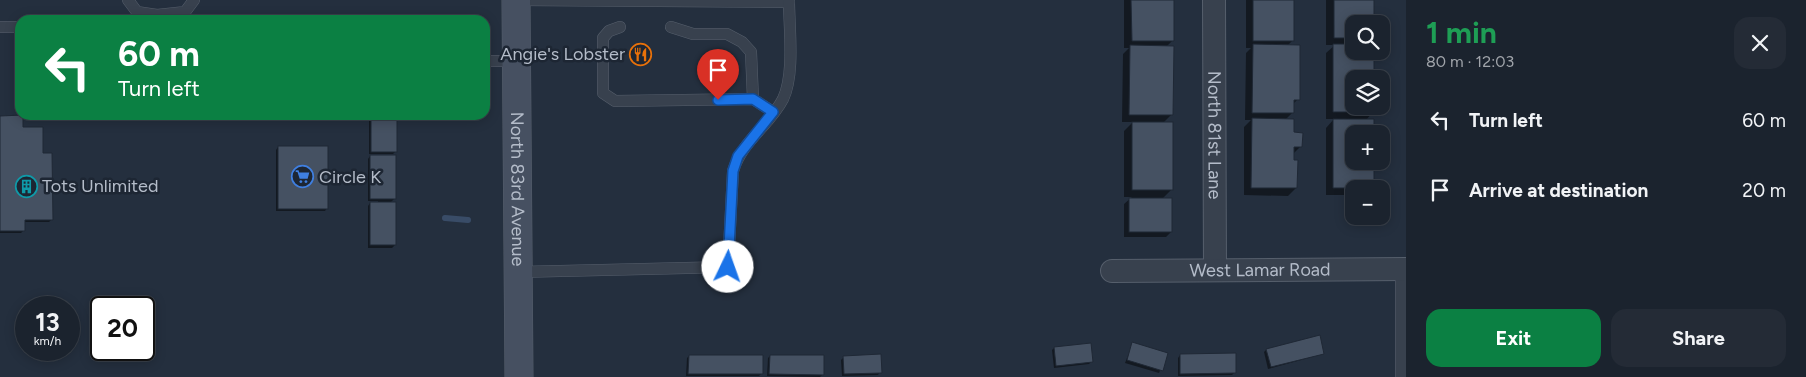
<!DOCTYPE html>
<meta charset="utf-8">
<style>
:root{--surface:#1b232e;--page:#242b36;--text:#f1f3f6;--muted:#a0a4aa;--line:#39404a;--accent:#0b8043}
body{margin:0;font-family:Figtree,sans-serif;background:var(--page);color:var(--text);height:100vh;display:flex;flex-direction:column;font-size:19px;white-space:nowrap}
*{box-sizing:border-box;margin:0}
p{font-size:16px;color:var(--muted)}
.icon{flex:none;width:28px;height:28px;fill:none;stroke:currentColor;stroke-width:2;stroke-linecap:round;stroke-linejoin:round}
.map{position:relative;flex:1;overflow:hidden}
.details{display:flex;flex-direction:column;background:var(--surface);width:400px}
.details>*{flex:none}
.banner{position:absolute;left:15px;top:15px;width:475px;height:105px;border-radius:15px;box-shadow:0 2px 12px #0003,0 0 0 1px var(--line);background:#0b8043;color:#fff;overflow:hidden}
.fabs{position:absolute;left:1345px;top:15px;display:grid;gap:10px}
.fabs a{display:grid;place-items:center;width:45px;height:45px;border-radius:10px;background:var(--surface);box-shadow:0 2px 12px #0003,0 0 0 1px var(--line);font-size:25px}
.speed{position:absolute;left:15px;top:296px;display:flex;gap:10px;font-size:25px;font-weight:700;text-align:center}
.speed>*{display:grid;place-content:center;width:65px;height:65px;border-radius:50%;background:var(--surface);box-shadow:0 2px 12px #0003,0 0 0 1px var(--line);line-height:1}
.speed small{font-size:12px;font-weight:400}
.speed .limit{border:2px solid #111;border-radius:8px;background:#fff;color:#111}
.pin{position:absolute;display:grid;place-items:center;width:42px;height:42px;color:#fff;margin:-51px -21px;border-radius:50% 50% 50% 0;rotate:-45deg;box-shadow:0 0 5px #0007}
.pin .icon{rotate:45deg}
.me{position:absolute;width:55px;margin:-28px;rotate:3deg;stroke-linejoin:round;filter:drop-shadow(0 0 4px #0008)}
.turn{display:flex;align-items:center;gap:18px;height:105px;padding:0 20px;font-size:22px}
.turn .icon{width:65px;height:65px;stroke-width:2.5}
.turn b{display:block;font-size:35px;line-height:42px}
.round{display:grid;place-items:center;flex:none;width:52px;height:52px;border-radius:15px;background:var(--page)}
.overview{display:flex;align-items:center;justify-content:space-between;height:85px;padding:0 20px}
h1{font-size:30px;font-weight:700;line-height:38px;color:#1e9e55}
.button{display:flex;gap:10px;margin-top:auto;padding:10px 20px}
.button a{flex:1;height:58px;border-radius:15px;background:var(--accent);color:#fff;font-size:20px;font-weight:700;line-height:58px;text-align:center}
.button a+a{background:var(--page);color:var(--text)}
ul{padding:0;list-style:none}
li{display:flex;align-items:center;gap:15px;height:70px;padding:0 20px}
li div{flex:1}
li b{display:block;font-size:19px}
li em{font-style:normal}
main{display:flex;flex:1;min-height:0}
.map>svg:first-child{display:block}
</style>
<main>
<div class="map">
<svg width="1406" height="377" viewBox="0 0 1406 377">
<rect width="100%" height="100%" fill="#242f3e"/>
<g fill="#0007">
<path d="M1124,0H1172L1173,40L1166,47L1171,115L1163,123L1172,189L1162,199L1171,232L1166,237H1124V204L1132,197H1124V131L1133,122H1122L1123,54L1129,48H1124Z"/>
<path d="M1246,0H1293V40L1287,46L1298,99L1292,105V113L1285,120L1301,146L1293,154L1296,188L1288,196L1244,195V127L1251,120H1245L1246,53L1251,48H1246Z"/>
<path d="M1326,0H1373L1354,24V106L1373,112L1354,134V161L1373,188L1354,189V195H1326V128L1334,119H1326V53L1335,45H1326Z"/>
<path d="M369,115H396V151L393,154H369Z"/>
<path d="M0,117L22,128L42,154L52,219L49,222H23L24,230L21,233H0Z"/>
<path d="M278,147L327,208L325,211H276V150Z"/>
<path d="M370,156L395,198L390,203L395,245L392,248H368V206L370,203H378V201H368V159Z"/>
<path d="M1133,343L1167,354L1159,373L1125,363Z"/>
<path d="M1054,348L1091,362L1089,364L1054,368L1052,350Z"/>
<path d="M1266,350L1323,354L1268,369L1264,352Z"/>
<path d="M1180,355L1235,372L1232,375L1178,376V358Z"/>
<path d="M689,356L762,373L759,376H686L687,358Z"/>
<path d="M770,356L823,374L820,377L767,376L768,358Z"/>
<path d="M844,357L880,372L878,375L842,376L841,360Z"/>
</g>
<g fill="none" stroke-linecap="round" stroke-linejoin="round">
<path stroke="#394c67" stroke-width="6" d="M445,218L468,220"/>
</g>
<g fill="#455162" stroke="#1f2835">
<path d="M1131,0H1174V41H1132Z"/>
<rect x="1253" y="0" width="41" height="41"/>
<path d="M1334,0H1374V24H1354V38H1334Z"/>
<path d="M1253,44L1300,45V100H1294V113H1252Z"/>
<path d="M1333,44H1354V51H1374V79H1354V106H1374V112H1333Z"/>
<path d="M1130,45L1174,46L1173,115H1129Z"/>
<path d="M23,115V127H43V153H52L53,220H25V231H0V116Z"/>
<rect x="371" y="115" width="26" height="37"/>
<path d="M1252,118L1294,119V132L1303,133L1302,147H1294V160H1298L1297,188H1251Z"/>
<path d="M1333,119H1374V134H1354V161H1374V188H1333Z"/>
<rect x="1132" y="122" width="41" height="68"/>
<rect x="278" y="146" width="50" height="63"/>
<rect x="370" y="155" width="26" height="44"/>
<rect x="1129" y="198" width="43" height="34"/>
<rect x="370" y="202" width="26" height="43"/>
<path d="M1320,335L1324,354L1271,367L1266,349Z"/>
<path d="M1132,342L1168,353L1163,371L1127,360Z"/>
<path d="M1091,343L1093,362L1056,366L1054,347Z"/>
<path d="M1236,353V373L1180,374V354Z"/>
<path d="M881,354L882,373L844,374L843,356Z"/>
<path d="M689,355H763V374H688Z"/>
<path d="M770,355H824V375L769,374Z"/>
</g>
<g fill="none" stroke-linecap="round" stroke-linejoin="round">
<defs>
<g id="lane">
<path d="M128,0L137,12L157,15L185,12L194,0"/>
<path d="M516,0L789,2"/>
<path d="M0,27H20"/>
<path d="M620,27L609,31L603,38V93L615,101L753,99L773,112"/>
<path d="M671,27L693,34H727L742,42L751,52L753,99"/>
<path d="M485,61H516"/>
<path d="M1401,269V377"/>
<path d="M518,272L728,267L733,171C742,141 769,126 783,99C795,74 789,28 789,0"/>
</g>
<g id="street">
<path id="s1" d="M1214,0L1215,270"/>
<path id="s2" d="M1112,271L1406,269"/>
</g>
<g id="secondary">
<path id="s3" d="M516,0L519,377"/>
</g>
</defs>
<use href="#lane" stroke="#565f6c" stroke-width="12"/>
<use href="#street" stroke="#565f6c" stroke-width="24"/>
<use href="#secondary" stroke="#565f6c" stroke-width="29"/>
<use href="#lane" stroke="#38414e" stroke-width="11"/>
<use href="#street" stroke="#38414e" stroke-width="22"/>
<use href="#secondary" stroke="#465061" stroke-width="28"/>
</g>
<g fill="none" stroke-linecap="round" stroke-linejoin="round">
<defs>
<path id="route" d="M718,100L753,99L773,112L738,156L733,171L728,267"/>
</defs>
<use href="#route" stroke="#114b97" stroke-width="12"/>
<use href="#route" stroke="#1a73e8" stroke-width="9"/>
</g>
<defs>
<symbol id="restaurant-ring" viewBox="-11 -11 22 22"><circle r="9.5" fill="#1d2633" stroke="#e8710a" stroke-width="1.5"/><path d="M-5-6h1v4h1v-4h1v4h1v-4h1v5L-1.5 .5V6h-2V.5L-5-1ZM5-6V6H3V1.5H1.5Q1.5-4 5-6Z" fill="#e8710a"/></symbol>
<symbol id="supermarket-ring" viewBox="-11 -11 22 22"><circle r="9.5" fill="#1d2633" stroke="#3f7fe0" stroke-width="1.5"/><path d="M-6-5.5h2.5l.6 2H6L4.5 2H-2.5L-4.4-4H-6ZM-1.5 3.2a1.3 1.3 0 1 0 .1 0ZM3 3.2a1.3 1.3 0 1 0 .1 0Z" fill="#3f7fe0"/></symbol>
<symbol id="building-ring" viewBox="-11 -11 22 22"><circle r="9.5" fill="#1d2633" stroke="#0f9aa8" stroke-width="1.5"/><path d="M-4-6H4V6H1V3H-1V6H-4ZM-2.5-4.3h1.7v1.8h-1.7ZM.8-4.3h1.7v1.8H.8ZM-2.5-1h1.7V.8h-1.7ZM.8-1h1.7V.8H.8Z" fill="#0f9aa8"/></symbol>
</defs>
<g fill-rule="evenodd">
<use href="#restaurant-ring" x="628" y="42" width="25" height="25"/>
<use href="#supermarket-ring" x="290" y="164" width="25" height="25"/>
<use href="#building-ring" x="14" y="174" width="25" height="25"/>
</g>
<g text-anchor="middle" dominant-baseline="central" stroke-width="5" stroke-linejoin="round" paint-order="stroke">
<g font-size="18" fill="#b4bcc9" stroke="#1d2633" text-anchor="start">
<text x="625" y="54" text-anchor="end">Angie's Lobster</text>
<text x="319" y="177">Circle K</text>
<text x="42" y="186">Tots Unlimited</text>
</g>
<g font-size="18" fill="#b4bcc9" stroke="#1d2633">
<text stroke="none"><textPath href="#s1" startOffset="135">North 81st Lane</textPath></text>
<text stroke="none"><textPath href="#s3" startOffset="189">North 83rd Avenue</textPath></text>
<text stroke="none"><textPath href="#s2" startOffset="148">West Lamar Road</textPath></text>
</g>
</g>
</svg>
<div class="fabs">
<a><svg class="icon" aria-label="search" viewBox="0 0 24 24"><circle cx="10" cy="10" r="6"/><path d="M15 15l6 6"/></svg></a>
<a><svg class="icon" aria-label="layers" viewBox="0 0 24 24"><path d="M12 4l9 5-9 5-9-5zM3 14l9 5 9-5"/></svg></a>
<a>+</a>
<a>−</a>
</div>
<div class="speed"><div>13<small>km/h</small></div><div class="limit">20</div></div>
<div class="pin" style="left:718px;top:100px;background:#d93025"><svg class="icon" aria-label="arrive" viewBox="0 0 24 24"><path d="M6 21V4h12l-3 4 3 4H6"/></svg></div>
<svg class="me" style="left:728px;top:267px" viewBox="-20 -20 40 40"><circle r="19" fill="#fff"/><path d="M0-13L10 11 0 6-10 11z" fill="#1a73e8"/></svg>
<div class="banner">
<div class="turn"><svg class="icon" aria-label="left" viewBox="0 0 24 24"><path d="M17 20v-9H6M10 6l-5 5 5 5"/></svg><div><b>60 m</b>Turn left</div></div>
</div>
</div>
<section class="details">
<div class="overview"><div><h1>1 min</h1><p>80 m · 12:03</p></div><a class="round"><svg class="icon" aria-label="close" viewBox="0 0 24 24"><path d="M6 6l12 12M18 6L6 18"/></svg></a></div>
<ul>
<li><svg class="icon" aria-label="left" viewBox="0 0 24 24"><path d="M17 20v-9H6M10 6l-5 5 5 5"/></svg><div><b>Turn left</b></div><em>60 m</em></li>
<li><svg class="icon" aria-label="arrive" viewBox="0 0 24 24"><path d="M6 21V4h12l-3 4 3 4H6"/></svg><div><b>Arrive at destination</b></div><em>20 m</em></li>
</ul>
<div class="button"><a>Exit</a><a>Share</a></div>
</section>
</main>
